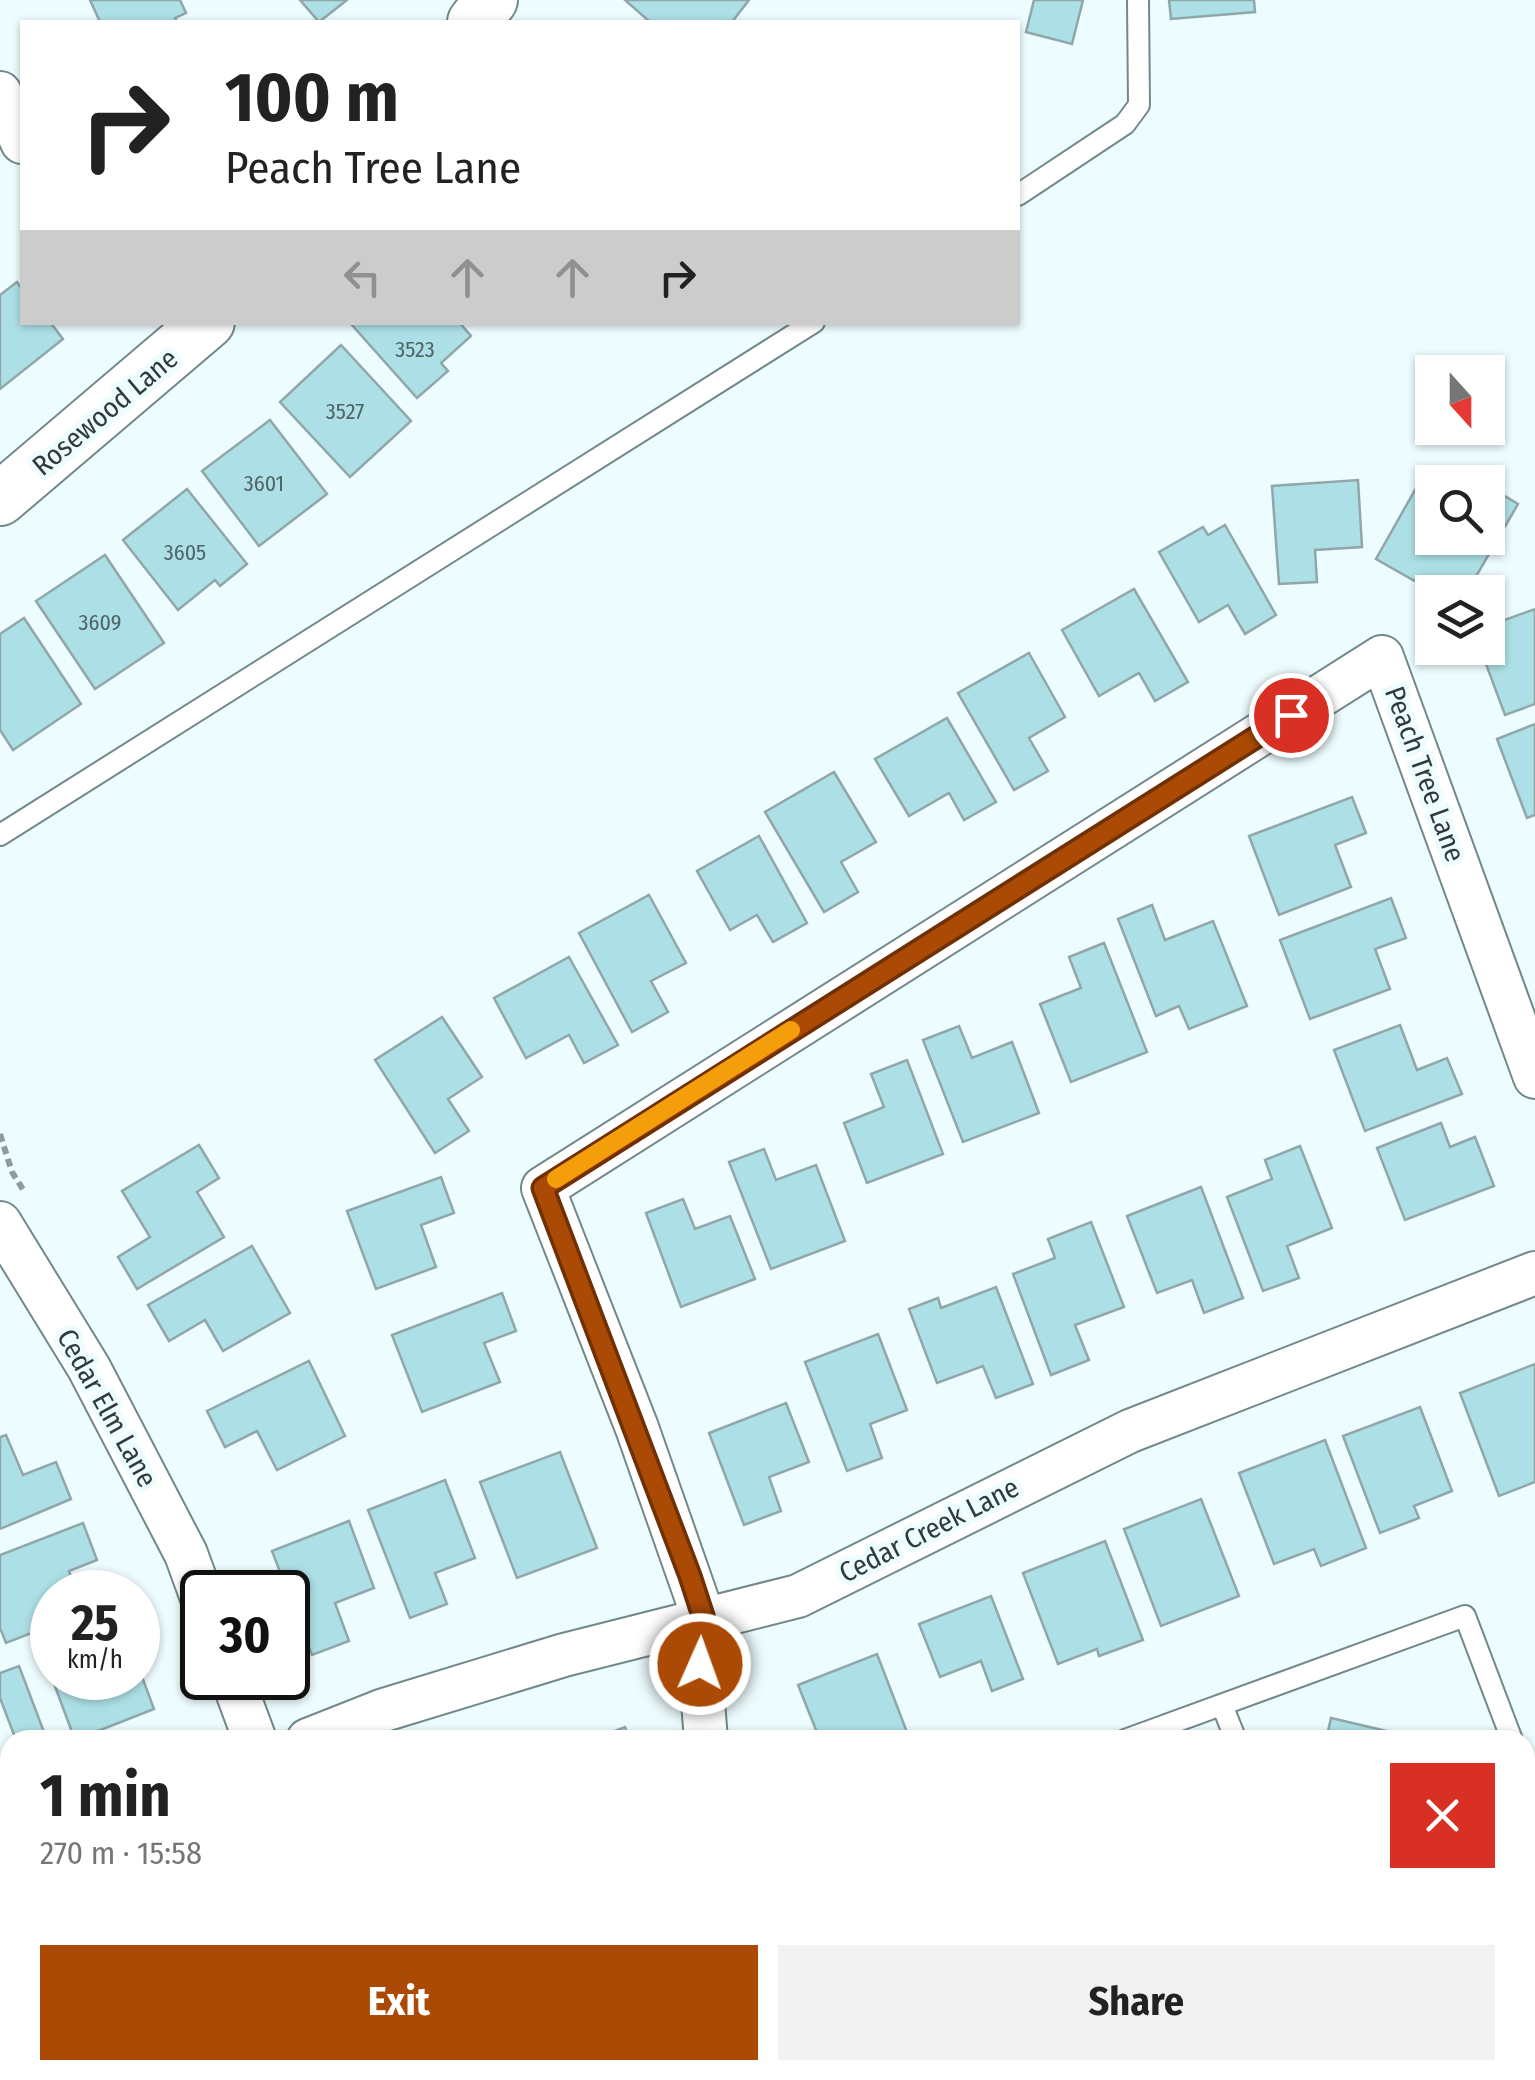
<!DOCTYPE html>
<meta charset="utf-8">
<style>
:root{--surface:#fff;--page:#f2f2f2;--text:#222;--muted:#767676;--accent:#ab4a04}
body{margin:0;font-family:"Fira Sans Condensed",sans-serif;background:var(--page);color:var(--text);height:100vh;display:flex;flex-direction:column;font-size:38px;white-space:nowrap}
*{box-sizing:border-box;margin:0}
p{font-size:32px;color:var(--muted)}
.icon{flex:none;width:55px;height:55px;fill:none;stroke:currentColor;stroke-width:2;stroke-linecap:round;stroke-linejoin:round}
.map{position:relative;flex:1;overflow:hidden}
.drawer{position:absolute;left:0px;top:1730px;width:1535px;height:350px;display:flex;flex-direction:column;background:var(--surface);border-radius:30px 30px 0 0;box-shadow:0 2px 8px #0004}
.drawer>*{flex:none}
.hud{position:absolute;left:20px;top:20px;width:1000px;height:305px;border-radius:0px;box-shadow:0 2px 8px #0004;background:#fff;color:var(--text);overflow:hidden}
.needle{width:65px;rotate:159deg}
.tools{position:absolute;left:1415px;top:355px;display:grid;gap:20px}
.tools a{display:grid;place-items:center;width:90px;height:90px;border-radius:0px;background:var(--surface);box-shadow:0 2px 8px #0004;font-size:50px}
.speed{position:absolute;left:30px;top:1570px;display:flex;gap:20px;font-size:50px;font-weight:700;text-align:center}
.speed>*{display:grid;place-content:center;width:130px;height:130px;border-radius:50%;background:var(--surface);box-shadow:0 2px 8px #0004;line-height:1}
.speed small{font-size:25px;font-weight:400}
.speed .limit{border:5px solid #111;border-radius:15px;background:#fff;color:#111}
.pin{position:absolute;display:grid;place-items:center;width:85px;height:85px;color:#fff;margin:-42px;border:5px solid #fff;border-radius:50%;box-shadow:0 2px 10px #0007}
.me{position:absolute;width:110px;margin:-55px;rotate:2deg;stroke-linejoin:round;filter:drop-shadow(0 0 8px #0008)}
.turn{display:flex;align-items:center;gap:35px;height:210px;padding:0 40px;font-size:45px}
.turn .icon{width:130px;height:130px;stroke-width:2.5}
.turn b{display:block;font-size:70px;line-height:85px}
.lanes{display:flex;align-items:center;height:95px;padding:0 40px;background:#0003;justify-content:center;gap:50px;direction:ltr}
.lanes .off{opacity:.35}
.round{display:grid;place-items:center;flex:none;width:105px;height:105px;border-radius:0px;background:var(--page)}
.overview{display:flex;align-items:center;justify-content:space-between;height:170px;padding:0 40px}
h1{font-size:60px;font-weight:700;line-height:75px}
.cta{display:flex;gap:20px;margin-top:auto;padding:20px 40px}
.cta a{flex:1;height:115px;border-radius:0px;background:var(--accent);color:#fff;font-size:40px;font-weight:700;line-height:115px;text-align:center}
.cta a+a{background:var(--page);color:var(--text)}
.map>svg:first-child{display:block}
</style>
<div class="map">
<svg width="1535" height="2080" viewBox="0 0 1535 2080">
<rect width="100%" height="100%" fill="#edfcfe"/>
<g fill="#ade0e6" stroke="#90a7aa" stroke-width="2.5">
<path d="M90,0H180L186,13L175,18L177,22H100Z"/>
<path d="M300,0H347L319,22Z"/>
<path d="M625,0H749L732,22H650Z"/>
<path d="M1034,0H1083L1072,44L1026,32Z"/>
<path d="M1169,0H1254L1255,12L1171,19Z"/>
<path d="M17,282L22,289V322H50L63,339L0,389V295Z"/>
<path d="M355,322H459L471,336L441,363L448,371L417,398L352,325Z"/>
<path d="M341,345L411,421L350,477L280,402Z"/>
<path d="M270,420L327,494L259,546L202,471Z"/>
<path d="M1424,474L1438,482H1432V538H1488V486L1518,504L1467,592H1434L1376,559Z"/>
<path d="M1358,480L1362,547L1315,550L1317,582L1279,584L1272,486Z"/>
<path d="M187,489L247,564L220,586L215,580L178,610L123,540Z"/>
<path d="M1225,525L1276,615L1245,634L1228,605L1199,622L1159,552L1203,527L1208,535Z"/>
<path d="M105,555L164,643L95,689L36,601Z"/>
<path d="M1134,589L1188,682L1155,701L1139,673L1099,696L1062,630Z"/>
<path d="M1535,609V704L1505,715L1480,648H1488V626Z"/>
<path d="M24,618L81,704L13,750L0,730V634Z"/>
<path d="M1029,653L1065,717L1029,738L1048,771L1014,790L958,693Z"/>
<path d="M947,718L996,802L964,820L949,793L909,816L875,759Z"/>
<path d="M1535,724V815L1527,818L1497,739Z"/>
<path d="M834,772L876,842L841,862L858,892L824,912L765,812Z"/>
<path d="M1352,797L1366,833L1335,845L1351,887L1279,915L1249,836Z"/>
<path d="M759,836L807,923L773,942L757,915L730,930L697,871Z"/>
<path d="M649,895L686,963L651,981L668,1012L632,1032L579,933Z"/>
<path d="M1391,898L1406,938L1375,949L1390,989L1310,1019L1280,940Z"/>
<path d="M1152,905L1165,940L1213,921L1247,1006L1189,1029L1179,1006L1156,1016L1118,919Z"/>
<path d="M1104,943L1147,1052L1071,1082L1040,1004L1081,988L1069,957Z"/>
<path d="M569,957L618,1045L584,1063L569,1035L526,1058L494,998Z"/>
<path d="M442,1017L482,1077L448,1099L469,1131L435,1153L375,1060Z"/>
<path d="M1400,1025L1417,1070L1447,1058L1462,1094L1365,1131L1334,1050Z"/>
<path d="M959,1026L972,1058L1012,1042L1039,1113L963,1142L923,1040Z"/>
<path d="M907,1060L943,1154L867,1183L844,1123L884,1107L871,1074Z"/>
<path d="M1441,1123L1450,1147L1475,1137L1494,1186L1405,1220L1377,1148Z"/>
<path d="M199,1145L219,1178L197,1192L224,1237L137,1289L118,1257L150,1237L122,1191Z"/>
<path d="M1300,1146L1332,1228L1287,1246L1299,1278L1263,1291L1227,1197L1272,1179L1265,1160Z"/>
<path d="M764,1149L776,1180L816,1165L845,1241L771,1269L729,1162Z"/>
<path d="M441,1177L454,1213L421,1225L436,1267L376,1289L347,1211Z"/>
<path d="M1201,1187L1243,1298L1204,1313L1192,1280L1157,1293L1127,1216Z"/>
<path d="M683,1199L695,1229L730,1216L755,1279L681,1307L646,1213Z"/>
<path d="M1091,1222L1124,1307L1075,1325L1089,1360L1051,1375L1013,1274L1055,1258L1048,1239Z"/>
<path d="M252,1246L290,1313L223,1351L205,1320L169,1341L148,1305Z"/>
<path d="M996,1287L1033,1384L996,1398L983,1366L937,1383L909,1309L938,1298L941,1308Z"/>
<path d="M502,1293L516,1331L484,1343L500,1382L422,1412L392,1335Z"/>
<path d="M878,1334L907,1410L870,1424L882,1458L847,1471L805,1362Z"/>
<path d="M309,1361L345,1436L277,1470L257,1431L225,1447L207,1411Z"/>
<path d="M1535,1364V1482L1499,1496L1460,1393Z"/>
<path d="M786,1403L809,1462L769,1477L781,1511L744,1525L709,1433Z"/>
<path d="M1420,1407L1452,1491L1414,1506L1419,1518L1380,1533L1343,1436Z"/>
<path d="M6,1435L23,1475L56,1462L71,1499L0,1529V1437Z"/>
<path d="M1325,1440L1366,1548L1321,1566L1314,1549L1274,1564L1239,1473Z"/>
<path d="M560,1452L597,1548L517,1578L480,1482Z"/>
<path d="M445,1480L475,1558L435,1573L447,1604L410,1618L368,1510Z"/>
<path d="M1201,1499L1239,1596L1161,1626L1124,1529Z"/>
<path d="M349,1521L374,1588L335,1603L349,1641L312,1655L272,1551Z"/>
<path d="M83,1523L97,1560L69,1571L77,1592H52V1625L6,1643L0,1628V1555Z"/>
<path d="M1105,1541L1143,1640L1099,1656L1097,1649L1058,1664L1023,1573Z"/>
<path d="M991,1596L1023,1679L992,1691L981,1661L940,1677L919,1624Z"/>
<path d="M877,1654L910,1740H820L798,1685Z"/>
<path d="M52,1659V1678H109L112,1686L141,1674L154,1709L75,1740L46,1662Z"/>
<path d="M19,1666L47,1740H16L0,1698V1673Z"/>
<path d="M1331,1718L1408,1736L1407,1740H1326Z"/>
<path d="M625,1727L630,1740H591Z"/>
<path d="M1525,1887L1535,1913L1525,1922Z"/>
<path d="M1535,1946V1984L1525,1988V1950Z"/>
<path d="M1525,1997L1535,2023V2036L1525,2040Z"/>
<path d="M737,2070H752L756,2080H715Z"/>
<path d="M1246,2070H1287L1291,2080H1224Z"/>
</g>
<g fill="none" stroke-linecap="round" stroke-linejoin="round">
<defs>
<g id="service">
<path d="M1018,195L1125,124L1139,105L1138,0"/>
<path d="M0,835L814,322"/>
<path d="M1222,1705L1236,1740"/>
<path d="M1125,1740L1465,1616L1512,1740"/>
<path d="M1525,1773L1535,1799"/>
<path d="M558,2070L563,2080"/>
<path d="M1099,2070L1104,2080"/>
<path d="M221,2080L247,2070"/>
</g>
<g id="minor">
<path d="M0,93L22,142"/>
<path d="M0,1223L89,1368L186,1554L202,1598"/>
<path d="M232,1678L255,1740"/>
<path d="M308,1740L384,1710L564,1655L798,1596L1130,1431L1535,1273"/>
<path d="M706,1740L700,1664L705,1622L637,1428L543,1188L1382,657L1535,1077"/>
<path d="M0,1854L10,1850"/>
<path d="M842,2070L848,2080"/>
<path d="M1374,2070L1378,2080"/>
</g>
<g id="tertiary">
<path d="M474,22L491,0"/>
<path d="M0,499L208,322"/>
</g>
</defs>
<use href="#service" stroke="#72888b" stroke-width="24"/>
<use href="#minor" stroke="#72888b" stroke-width="46"/>
<use href="#tertiary" stroke="#72888b" stroke-width="56"/>
<path stroke="#8e9a9c" stroke-width="6" stroke-dasharray="8 5" stroke-linecap="butt" d="M0,1134L12,1172L24,1191"/>
<use href="#service" stroke="#fff" stroke-width="20"/>
<use href="#minor" stroke="#fff" stroke-width="42"/>
<use href="#tertiary" stroke="#fff" stroke-width="52"/>
</g>
<g fill="none" stroke-linecap="round" stroke-linejoin="round">
<defs>
<path id="route" d="M700,1664L705,1622L690,1576L543,1188L1291,715"/>
</defs>
<use href="#route" stroke="#6f3003" stroke-width="25"/>
<use href="#route" stroke="#ab4a04" stroke-width="18"/>
<path stroke="#f59e0b" stroke-width="18" d="M556,1179L791,1030"/>
</g>
<g text-anchor="middle" dominant-baseline="central" stroke-width="10" stroke-linejoin="round" paint-order="stroke">
<g font-size="22" fill="#4f6466">
<text x="415" y="349">3523</text>
<text x="345" y="411">3527</text>
<text x="264" y="483">3601</text>
<text x="185" y="552">3605</text>
<text x="100" y="622">3609</text>
</g>
<g font-size="28" fill="#303a3b" stroke="#edfcfe">
<text transform="translate(105 412) rotate(-40)">Rosewood Lane</text>
<text transform="translate(1425 774) rotate(70)">Peach Tree Lane</text>
<text transform="translate(107 1408) rotate(61)">Cedar Elm Lane</text>
<text transform="translate(929 1530) rotate(-27)">Cedar Creek Lane</text>
</g>
</g>
</svg>
<div class="tools">
<a><svg class="needle" viewBox="-14 -14 28 28"><path d="M0-13l5 13h-10z" fill="#e53935"/><path d="M0 13l5-13h-10z" fill="#767676"/></svg></a>
<a><svg class="icon" aria-label="search" viewBox="0 0 24 24"><circle cx="10" cy="10" r="6"/><path d="M15 15l6 6"/></svg></a>
<a><svg class="icon" aria-label="layers" viewBox="0 0 24 24"><path d="M12 4l9 5-9 5-9-5zM3 14l9 5 9-5"/></svg></a>
</div>
<div class="speed"><div>25<small>km/h</small></div><div class="limit">30</div></div>
<div class="pin" style="left:1291px;top:715px;background:#d93025"><svg class="icon" aria-label="arrive" viewBox="0 0 24 24"><path d="M6 21V4h12l-3 4 3 4H6"/></svg></div>
<svg class="me" style="left:700px;top:1664px" viewBox="-20 -20 40 40"><circle r="17" fill="#ab4a04" stroke="#fff" stroke-width="3"/><path d="M0-11L8 9 0 5-8 9z" fill="#fff"/></svg>
<div class="hud">
<div class="turn"><svg class="icon" aria-label="right" viewBox="0 0 24 24"><path d="M7 20v-9h11M14 6l5 5-5 5"/></svg><div><b>100 m</b>Peach Tree Lane</div></div>
<div class="lanes"><svg class="icon off" aria-label="left" viewBox="0 0 24 24"><path d="M17 20v-9H6M10 6l-5 5 5 5"/></svg><svg class="icon off" aria-label="ahead" viewBox="0 0 24 24"><path d="M12 20V5M6 11l6-6 6 6"/></svg><svg class="icon off" aria-label="ahead" viewBox="0 0 24 24"><path d="M12 20V5M6 11l6-6 6 6"/></svg><svg class="icon" aria-label="right" viewBox="0 0 24 24"><path d="M7 20v-9h11M14 6l5 5-5 5"/></svg></div>
</div>
<section class="drawer">
<div class="overview"><div><h1>1 min</h1><p>270 m · 15:58</p></div><a class="round" style="background:#d93025;color:#fff"><svg class="icon" aria-label="close" viewBox="0 0 24 24"><path d="M6 6l12 12M18 6L6 18"/></svg></a></div>
<div class="cta"><a>Exit</a><a>Share</a></div>
</section>
</div>
